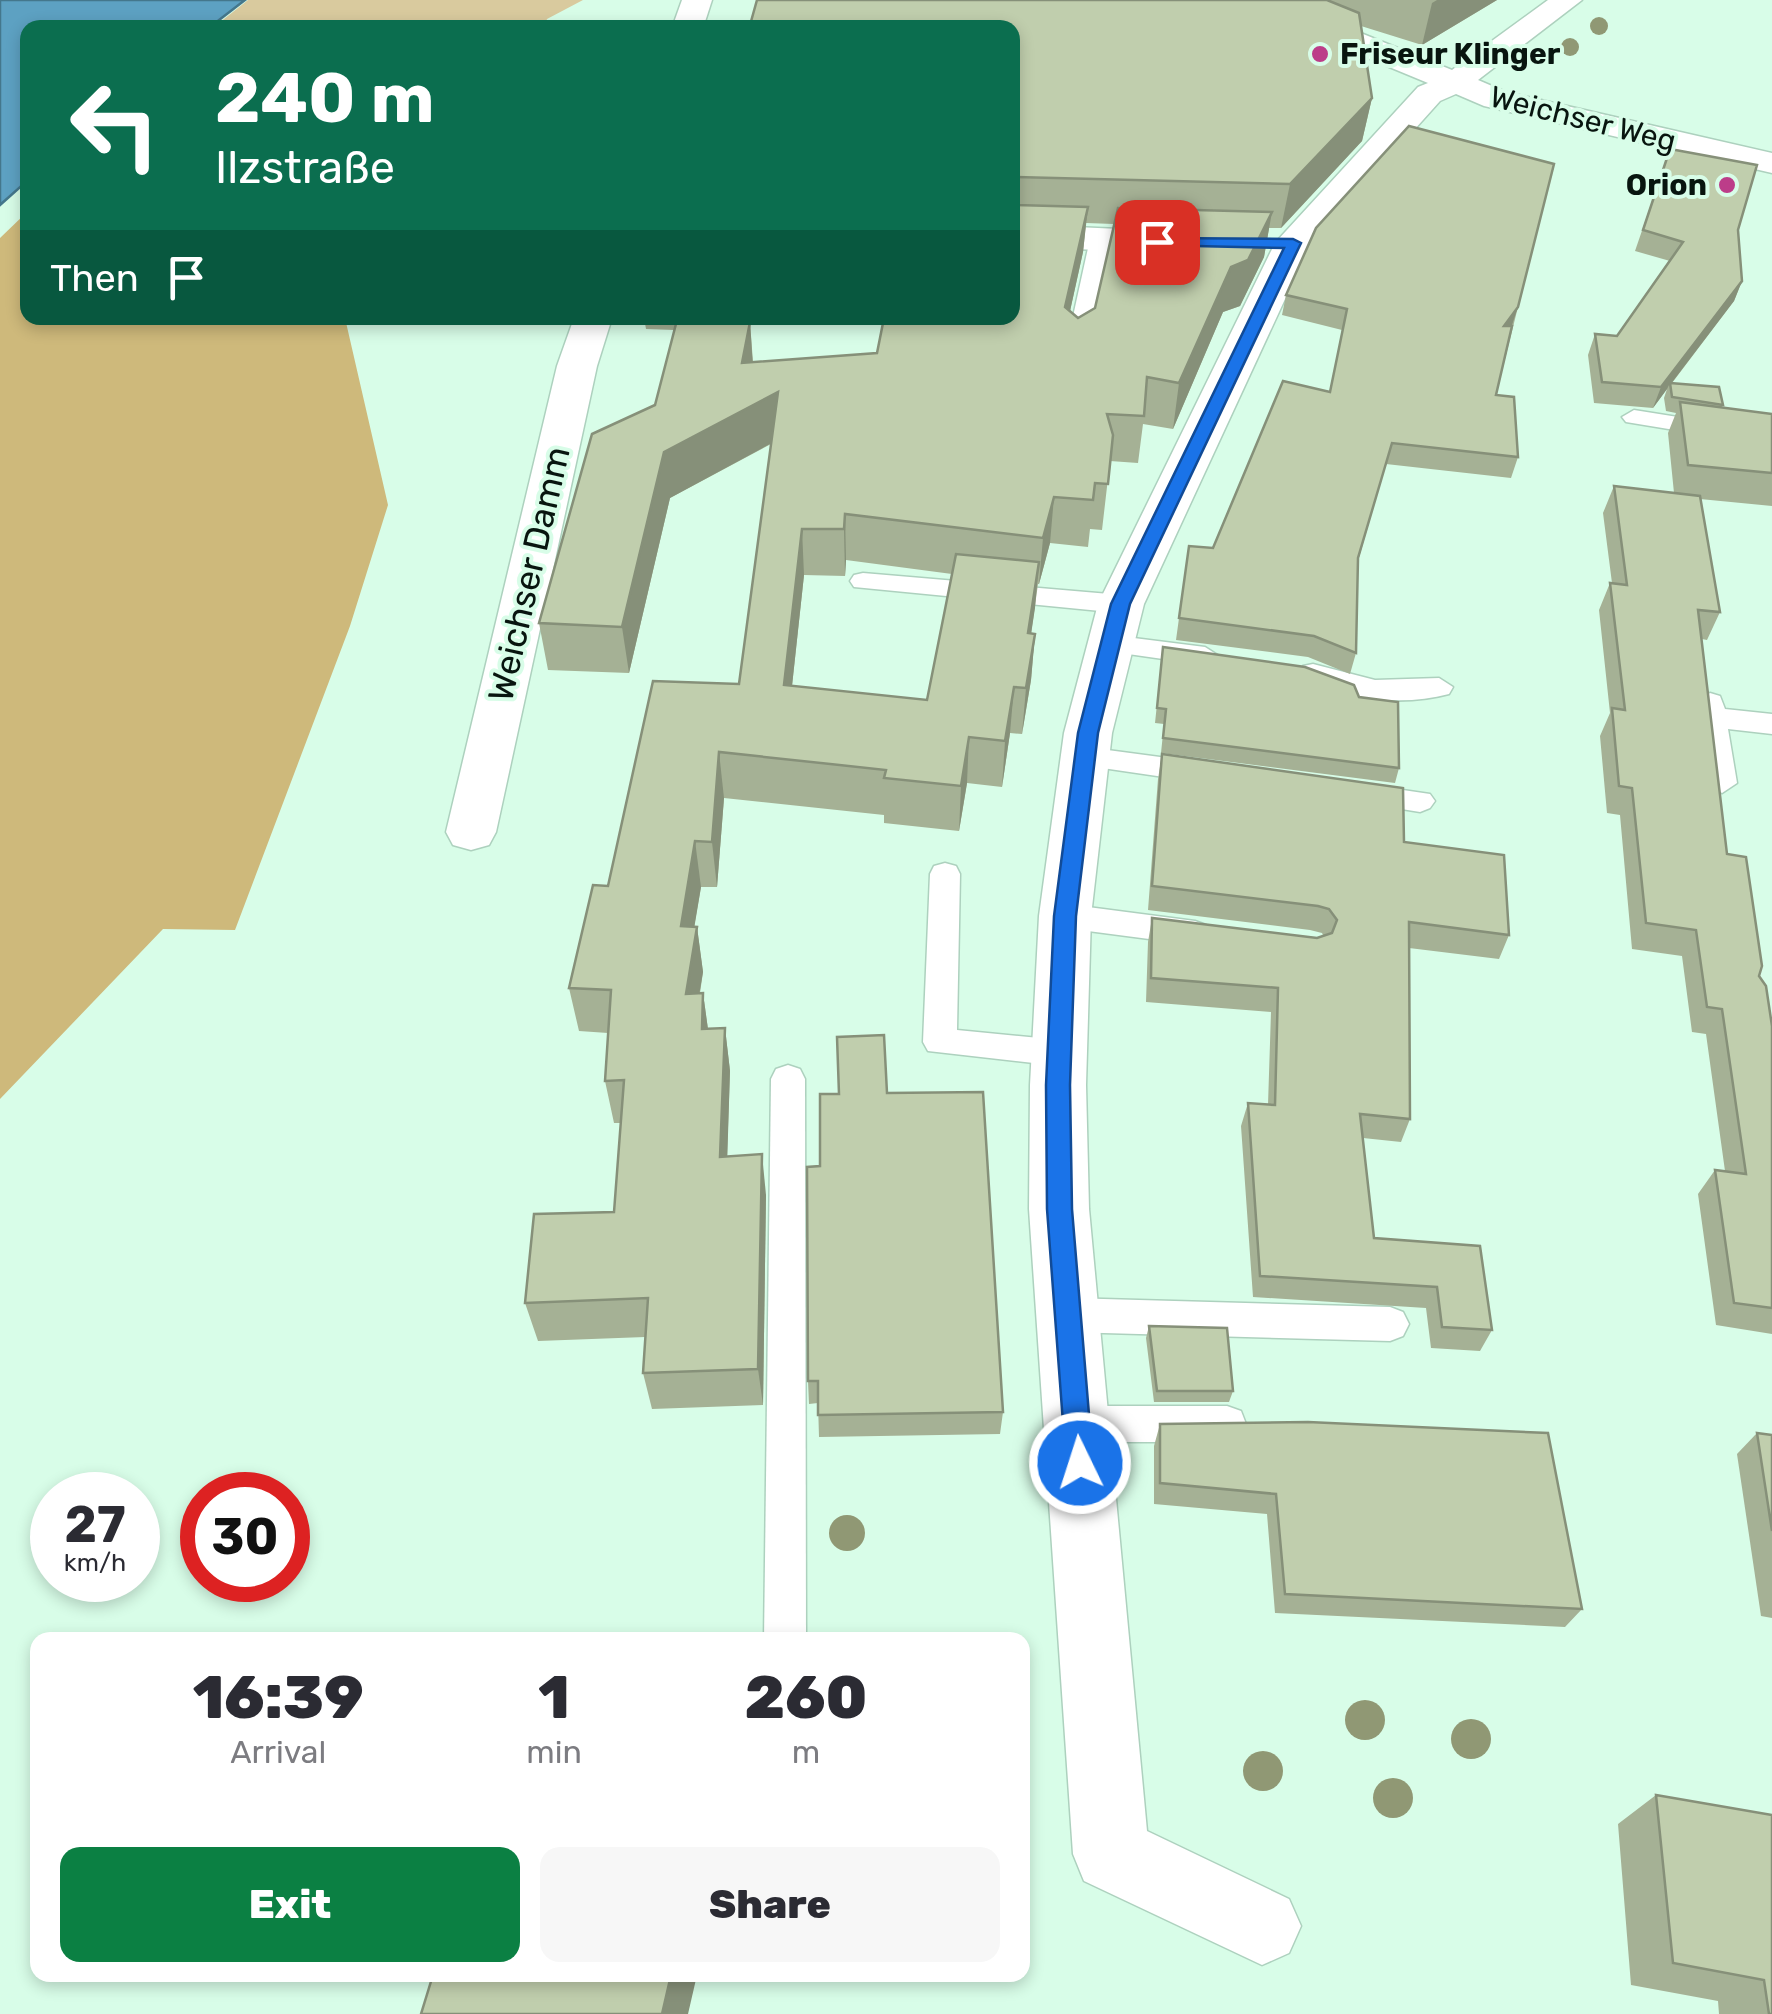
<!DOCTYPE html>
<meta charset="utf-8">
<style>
:root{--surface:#fff;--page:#f7f7f7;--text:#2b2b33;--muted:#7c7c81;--accent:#0b8043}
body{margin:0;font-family:Rubik,sans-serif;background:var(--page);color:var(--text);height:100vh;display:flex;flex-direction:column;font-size:38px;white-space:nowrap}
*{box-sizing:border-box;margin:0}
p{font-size:32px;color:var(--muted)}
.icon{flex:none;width:55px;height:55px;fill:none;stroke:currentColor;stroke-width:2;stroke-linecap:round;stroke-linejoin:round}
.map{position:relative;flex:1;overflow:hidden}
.side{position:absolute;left:30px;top:1632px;width:1000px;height:350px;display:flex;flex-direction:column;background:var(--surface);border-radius:20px;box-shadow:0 5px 15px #0003}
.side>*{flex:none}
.guide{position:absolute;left:20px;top:20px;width:1000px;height:305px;border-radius:20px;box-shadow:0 5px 15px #0003;background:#0b6e4f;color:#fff;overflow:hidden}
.speed{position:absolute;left:30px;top:1472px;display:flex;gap:20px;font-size:50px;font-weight:700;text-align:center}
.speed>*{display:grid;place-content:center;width:130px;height:130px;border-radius:50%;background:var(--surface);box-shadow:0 5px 15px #0003;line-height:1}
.speed small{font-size:25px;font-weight:400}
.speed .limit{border:15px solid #d22;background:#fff;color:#111}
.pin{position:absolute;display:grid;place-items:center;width:85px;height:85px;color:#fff;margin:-42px;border-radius:20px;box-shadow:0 5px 15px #0006}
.me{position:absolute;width:110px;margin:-55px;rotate:356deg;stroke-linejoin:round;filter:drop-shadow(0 0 8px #0008)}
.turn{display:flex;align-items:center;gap:35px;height:210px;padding:0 30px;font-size:45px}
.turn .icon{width:130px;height:130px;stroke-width:2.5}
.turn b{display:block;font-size:70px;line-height:85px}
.then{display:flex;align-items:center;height:95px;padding:0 30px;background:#0003;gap:20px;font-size:38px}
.eta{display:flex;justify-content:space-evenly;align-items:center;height:170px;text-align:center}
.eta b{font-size:60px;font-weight:800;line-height:70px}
.cta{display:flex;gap:20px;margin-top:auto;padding:20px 30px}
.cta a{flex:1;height:115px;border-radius:20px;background:var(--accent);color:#fff;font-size:40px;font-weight:800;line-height:115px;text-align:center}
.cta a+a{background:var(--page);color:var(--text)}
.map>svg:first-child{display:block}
</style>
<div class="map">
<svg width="1772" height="2014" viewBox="0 0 1772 2014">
<rect width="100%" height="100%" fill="#d8fde8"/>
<path fill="#d9ca9e" d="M248,0H583L547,19L544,27H214Z"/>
<path fill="#ceb97b" d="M27,212L28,318H345L388,505L350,626L235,930L163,929L0,1099V238Z"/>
<path fill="#5da1c2" stroke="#44778c" stroke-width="2.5" d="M0,0H245L210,27L28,28L27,181L0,205Z"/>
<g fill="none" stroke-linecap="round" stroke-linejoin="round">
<defs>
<g id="service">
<path d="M1101,233L1112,239L1087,353L1076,360L1065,353L1090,239Z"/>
<path d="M1634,410L1772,432V446L1626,422L1622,417Z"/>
<path d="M863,573L1121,595L1134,604L1121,613L854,587L850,581L854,575Z"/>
<path d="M1110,635L1205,647L1219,656L1205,665L1100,650L1096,644L1100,638Z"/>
<path d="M1313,664L1375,680L1439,678L1453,687L1449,694C1401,707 1348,699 1303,680L1299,673L1303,666Z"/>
<path d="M1710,693L1720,696L1725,709L1772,714V734L1728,729L1737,783L1722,793L1707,783L1696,703Z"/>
<path d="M1085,747L1205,763L1220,773L1205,783L1075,764L1071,757L1075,750Z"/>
<path d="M1362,784L1430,794L1435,801L1430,808L1420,812L1352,801L1347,794L1352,787Z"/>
<path d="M945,863L956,866L960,874L957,1030L1060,1040L1072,1044L1077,1053L1072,1062L1060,1066L928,1051L923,1042L930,874L934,866Z"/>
<path d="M1065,904L1195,921L1206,925L1211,933L1206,941L1195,945L1065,928L1054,924L1049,916L1054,908Z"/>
<path d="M788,1065L800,1069L805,1079L806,1640H764L771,1079L776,1069Z"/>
<path d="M1068,1298L1390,1307L1403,1312L1409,1324L1403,1336L1390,1341L1068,1332L1055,1327L1049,1315L1055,1303Z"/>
<path d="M1077,1406H1227L1241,1411L1246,1424L1241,1437L1227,1442H1077L1063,1437L1058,1424L1063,1411Z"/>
</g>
<g id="minor">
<path d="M682,0H712L703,28H672Z"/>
<path d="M1215,0H1268L1299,8L1452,70L1548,0H1582L1478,80L1506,92L1772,153V173L1484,106L1456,94L1440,101L1309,247L1144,604L1112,733L1091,916L1086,1085L1089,1209L1147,1831L1289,1899L1301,1926L1289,1953L1262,1965L1084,1881L1073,1854L1029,1209L1030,1085L1039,916L1064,733L1098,604L1275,243L1418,87L1428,83L1278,21L1219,6Z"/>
<path d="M1012,224L1185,232L1198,235L1203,243L1198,251L1185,254L1012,246Z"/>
<path d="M574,318H612L597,366L496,832L489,845L471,850L453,845L446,832L557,366Z"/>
</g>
</defs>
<use href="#service" stroke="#add1be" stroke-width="3"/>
<use href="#minor" stroke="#add1be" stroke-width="3"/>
<use href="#service" fill="#fff" fill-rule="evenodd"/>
<use href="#minor" fill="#fff" fill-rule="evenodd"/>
</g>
<g fill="#909874">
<circle cx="1599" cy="26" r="9"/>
<circle cx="1570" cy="47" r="9"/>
<circle cx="847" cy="1533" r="18"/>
<circle cx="1365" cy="1720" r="20"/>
<circle cx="1471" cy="1739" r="20"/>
<circle cx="1263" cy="1771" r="20"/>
<circle cx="1393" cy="1798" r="20"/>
</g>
<g fill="#a5b195" fill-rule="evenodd">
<path d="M757,0H1497L1422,45L1361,26L1372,98L1362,141L1281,228H1269L1264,257L1240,306L1223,312L1173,429L1143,424L1138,463L1110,461L1102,530L1090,529L1088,547L1050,543L1039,584H1038L1031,634H1035L1031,680L1022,734L1010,733L1002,787L967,783L959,831L884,823V815L724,798L717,887H701L694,927H697L703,972L700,993H703L708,1029L725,1028L730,1071L727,1156L766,1195L763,1405L652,1409L643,1373L645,1337L538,1341L525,1303L614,1212L621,1123H614L605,1081L608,1033L579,1031L569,988L608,886L739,684L771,444L670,498L629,673L548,670L539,623L655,405L674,330L646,329L644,318H702L701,320L750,322L753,362L877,353L1012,318V28L750,25ZM1086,223L1114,224L1095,308L1078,318L1070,311L1083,252ZM846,560L952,574L927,700L792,686L804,575L845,576Z"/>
<path d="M1670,149L1738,230L1742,281L1734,301L1672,383L1723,405L1722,407L1772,414V506L1700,499L1720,612L1707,640L1702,639L1727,854L1772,1026V1334L1716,1325L1698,1194L1715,1170L1725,1171L1706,1034L1692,1032L1682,956L1632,949L1620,815L1607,813L1600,736L1610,713L1599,610L1610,583H1612L1603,513L1614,486L1674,493L1668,433L1676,413L1666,411L1664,398L1667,389L1653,408L1594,403L1588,355L1595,334L1617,336L1670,261L1635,251Z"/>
<path d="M1286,295L1518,307L1496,395L1518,457L1511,478L1386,464L1358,561L1356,653L1350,674L1308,657L1176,640L1186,567L1213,548L1330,392L1342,330L1282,315Z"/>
<path d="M1163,647L1359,697L1399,768L1395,783L1161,753L1164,724L1155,723Z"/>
<path d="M1162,754L1404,842L1509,935L1499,959L1409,948L1410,1119L1401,1142L1363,1138L1374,1238L1492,1330L1480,1351L1431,1348L1426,1308L1253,1297L1241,1126L1248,1103L1268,1105L1271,1012L1146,1002L1148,942L1152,918L1317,938L1323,935L1322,933L1310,930L1148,910L1158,779Z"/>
<path d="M887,1093L1003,1412L1000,1434L819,1437L818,1403L809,1404L808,1381L820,1166Z"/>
<path d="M1149,1326L1233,1391L1229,1402H1154L1146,1338Z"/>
<path d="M1160,1424L1582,1609L1565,1627L1275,1613L1267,1514L1154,1504V1446Z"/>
<path d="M1757,1433L1772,1435V1618L1761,1616L1737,1454Z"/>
<path d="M1656,1795L1772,1815V2014H1719L1718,2001L1631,1985L1618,1824Z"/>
</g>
<g fill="#869079">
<path d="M1437,0H1497L1422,45L1432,3Z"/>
<path d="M1372,98L1362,141L1281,228L1290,184Z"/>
<path d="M1088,207L1083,252L1061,352L1065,307Z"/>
<path d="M1272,212L1264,257L1240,306L1223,312L1173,429L1179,383L1231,267Z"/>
<path d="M1742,281L1734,301L1670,385V383L1667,389L1653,408L1661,387Z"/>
<path d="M1518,307L1511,328L1504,326Z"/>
<path d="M750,322L753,368L742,363Z"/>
<path d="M778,392L781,438L670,498L629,673L622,627L664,452Z"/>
<path d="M1054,497L1050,543L1039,584L1043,538Z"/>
<path d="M845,514L846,560L845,576L844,529Z"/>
<path d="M802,529L804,575L787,732L784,685Z"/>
<path d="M1039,562L1035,608L1024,680L1028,633Z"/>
<path d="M1035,634L1031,680L1022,734L1026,688Z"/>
<path d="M1014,687L1010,733L1002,787L1005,741Z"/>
<path d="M969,737L967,783L959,831L961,786Z"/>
<path d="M719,752L724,798L717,887L712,842Z"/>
<path d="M695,841L701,887L687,971L681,926Z"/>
<path d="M697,927L703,972L692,1037L686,994Z"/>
<path d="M703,993L709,1037L702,1029Z"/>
<path d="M725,1028L730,1071L726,1198L720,1157Z"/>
<path d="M762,1154L766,1195L763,1405L758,1369Z"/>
<path d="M671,1975H697L688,2014H662Z"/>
</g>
<g fill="#c0cead" stroke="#869079" stroke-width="2.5">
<path d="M757,0H1327L1359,13L1372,98L1290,184L1012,177V28H744V25H750Z"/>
<path d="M1409,126L1554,164L1518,307L1504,326H1512L1496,395L1514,397L1518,457L1392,443L1358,558L1356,653L1314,636L1179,618L1189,546L1213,548L1283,381L1330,392L1347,309L1286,295L1316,228Z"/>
<path d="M1670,149L1757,165L1738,230L1742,281L1661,387L1602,382L1595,334L1617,336L1683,242L1643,230Z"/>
<path d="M1012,183L1015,205L1088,207L1065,307L1078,318L1095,308L1118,208L1272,212L1248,260L1231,267L1179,383L1147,377L1144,416L1107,414L1113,435L1108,484L1095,483L1093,500L1054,497L1043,538L845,514L844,529H802L784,685L927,700L956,554L1039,562L1028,633L1035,634L1026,688L1014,687L1005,741L969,737L961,786L884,778L886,770L719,752L712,842L695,841L681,926L697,927L686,994L703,993L702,1029L725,1028L720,1157L762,1154L758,1369L643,1373L648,1298L525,1303L534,1214L614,1212L624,1080L605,1081L611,990L569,988L593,885L608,886L653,681L739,684L778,392L664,452L622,627L539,623L592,434L655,405L677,320L750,322L742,363L877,353L884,318H1012Z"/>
<path d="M1670,383L1719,387L1723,405L1672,397Z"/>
<path d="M1680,402L1772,414V473L1688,465Z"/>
<path d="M1614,486L1700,496L1720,612L1698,610L1727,854L1746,857L1762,966L1759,976L1766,986L1772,1026V1308L1734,1303L1715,1170L1746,1174L1722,1009L1707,1007L1696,930L1646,923L1632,788L1619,786L1612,708L1625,710L1610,583L1627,585Z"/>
<path d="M1163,647L1305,667L1354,685L1359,697L1398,702L1399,768L1163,738L1166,709L1157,708Z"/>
<path d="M1162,754L1403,788L1404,842L1504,855L1509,935L1409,922L1410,1119L1360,1114L1374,1238L1480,1246L1492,1330L1442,1327L1437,1287L1260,1276L1248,1103L1275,1105L1278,988L1151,978L1152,918L1317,938L1332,933L1337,920L1329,909L1318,906L1152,886Z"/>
<path d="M884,1035L887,1093L983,1092L1003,1412L818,1415V1381H808L807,1167L820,1166V1094H839L837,1037Z"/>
<path d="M1149,1326L1227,1328L1233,1391H1157Z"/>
<path d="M1308,1422L1548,1433L1582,1609L1285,1594L1276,1494L1160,1483V1424Z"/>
<path d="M1757,1433L1772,1435V1531Z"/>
<path d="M1656,1795L1772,1815V2014H1769L1764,1980L1673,1963Z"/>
<path d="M433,1975H671L662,2014H421Z"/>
</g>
<path fill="#1a73e8" stroke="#114b97" stroke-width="2.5" d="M1157,238L1293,239L1301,243L1130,604L1098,733L1076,916L1070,1085L1072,1209L1093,1463L1089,1472L1080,1476L1070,1472L1066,1463L1047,1209L1046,1085L1054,916L1078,733L1111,604L1284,248L1151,245L1149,242Z"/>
<g fill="#bc3d89" stroke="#d8fde8" stroke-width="4">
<circle cx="1320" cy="54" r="10"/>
<circle cx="1727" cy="185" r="10"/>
</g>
<g text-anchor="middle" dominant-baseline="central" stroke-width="8" stroke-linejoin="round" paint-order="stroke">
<g font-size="30" font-weight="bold" fill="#08150f" stroke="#d8fde8" text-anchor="start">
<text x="1340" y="54">Friseur Klinger</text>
<text x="1707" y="185" text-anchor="end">Orion</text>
</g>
<g font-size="30" fill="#08150f" stroke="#d8fde8">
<text transform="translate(1583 119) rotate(14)">Weichser Weg</text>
</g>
<g font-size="35" fill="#08150f" stroke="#d8fde8">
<text transform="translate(529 574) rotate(-77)">Weichser Damm</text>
</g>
</g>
</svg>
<div class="speed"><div>27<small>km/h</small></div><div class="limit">30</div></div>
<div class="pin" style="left:1157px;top:242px;background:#d93025"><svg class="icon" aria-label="arrive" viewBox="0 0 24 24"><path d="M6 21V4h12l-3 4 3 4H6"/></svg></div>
<svg class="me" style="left:1080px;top:1463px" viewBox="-20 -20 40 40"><circle r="17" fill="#1a73e8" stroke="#fff" stroke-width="3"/><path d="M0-11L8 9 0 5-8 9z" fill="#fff"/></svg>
<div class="guide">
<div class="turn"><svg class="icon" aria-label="left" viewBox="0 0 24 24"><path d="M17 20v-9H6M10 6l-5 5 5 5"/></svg><div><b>240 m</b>Ilzstraße</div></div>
<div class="then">Then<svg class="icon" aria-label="arrive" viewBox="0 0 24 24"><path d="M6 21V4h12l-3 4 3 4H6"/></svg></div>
</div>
<section class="side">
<div class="eta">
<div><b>16:39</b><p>Arrival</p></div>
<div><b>1</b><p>min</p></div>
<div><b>260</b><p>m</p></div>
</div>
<div class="cta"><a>Exit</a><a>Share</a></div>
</section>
</div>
